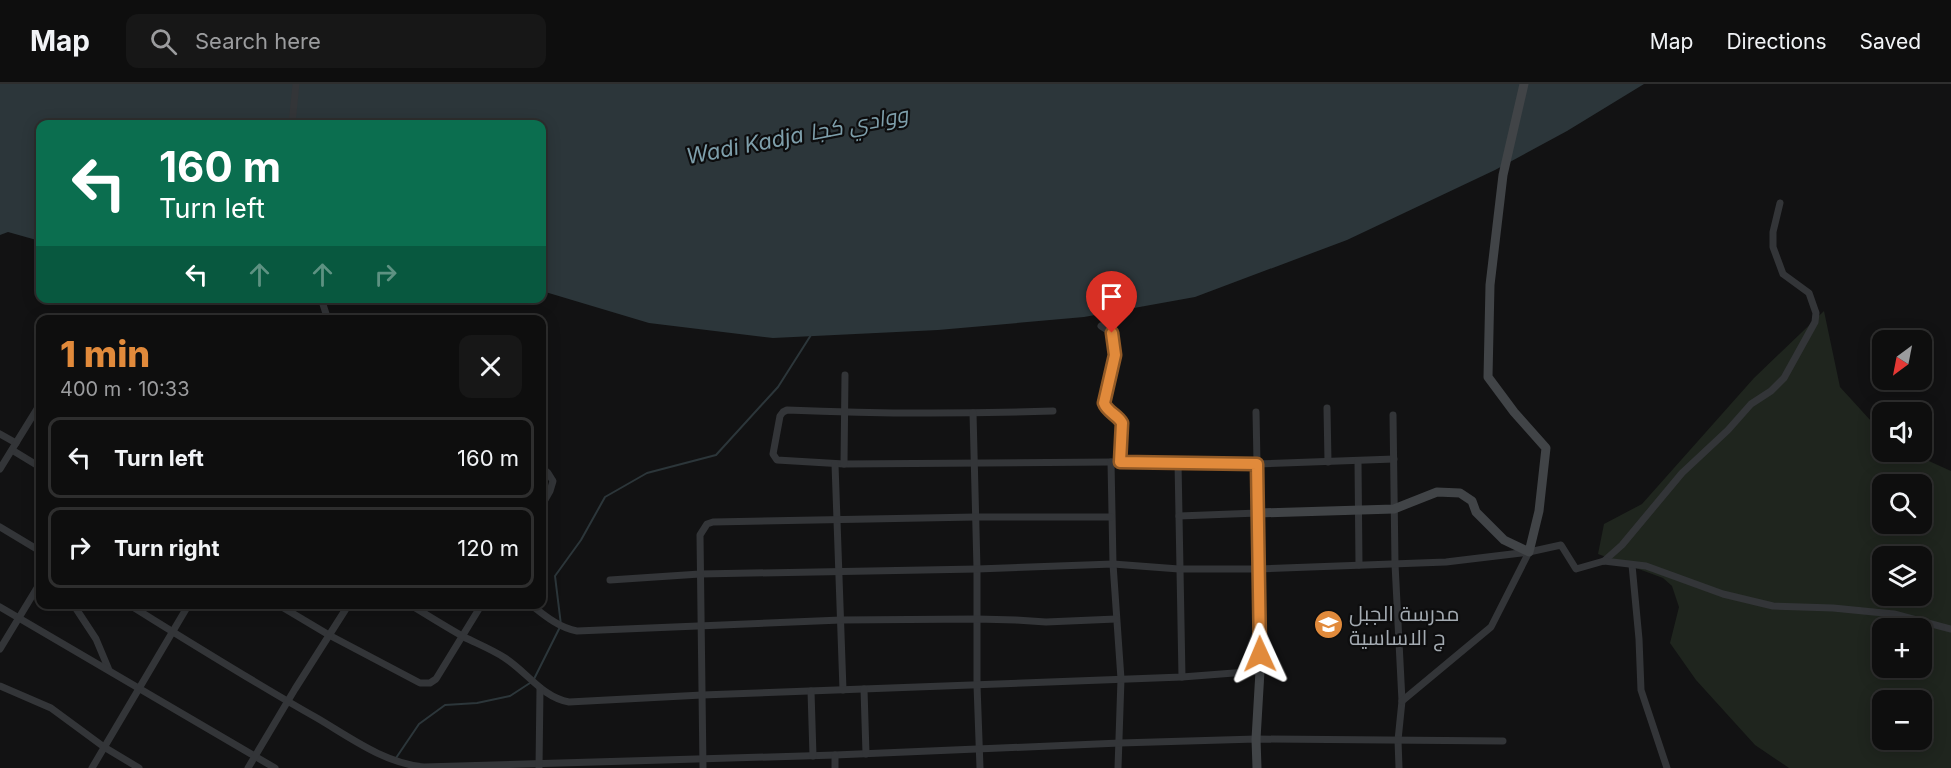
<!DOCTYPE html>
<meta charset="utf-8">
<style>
:root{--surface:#0e0e0e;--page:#171717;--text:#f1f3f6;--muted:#9b9c9e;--line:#2e2e2e;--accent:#e18a3b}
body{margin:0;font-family:Inter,Cairo,sans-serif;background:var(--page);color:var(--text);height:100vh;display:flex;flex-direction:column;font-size:22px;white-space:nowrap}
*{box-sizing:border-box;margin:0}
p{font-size:20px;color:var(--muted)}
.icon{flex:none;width:33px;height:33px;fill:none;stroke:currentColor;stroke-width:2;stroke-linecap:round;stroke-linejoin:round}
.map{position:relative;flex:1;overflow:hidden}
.sheet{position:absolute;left:36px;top:231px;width:510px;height:294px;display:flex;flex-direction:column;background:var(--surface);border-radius:12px;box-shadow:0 3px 15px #0003,0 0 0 2px var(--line)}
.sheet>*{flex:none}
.hud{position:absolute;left:36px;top:36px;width:510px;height:183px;border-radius:12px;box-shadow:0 3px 15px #0003,0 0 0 2px var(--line);background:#0b6e4f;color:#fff;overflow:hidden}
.needle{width:39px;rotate:212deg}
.tools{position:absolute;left:1872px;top:246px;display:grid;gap:12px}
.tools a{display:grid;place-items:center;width:60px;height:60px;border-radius:12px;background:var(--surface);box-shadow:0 3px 15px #0003,0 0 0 2px var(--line);font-size:30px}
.pin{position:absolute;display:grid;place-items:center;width:51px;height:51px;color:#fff;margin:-62px -26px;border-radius:50% 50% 50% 0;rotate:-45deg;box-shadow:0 0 6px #0007}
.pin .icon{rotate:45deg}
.me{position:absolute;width:66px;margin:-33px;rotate:359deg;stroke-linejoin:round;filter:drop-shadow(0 0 4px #0008)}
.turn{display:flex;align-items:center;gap:21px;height:126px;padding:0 24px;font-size:27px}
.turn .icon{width:78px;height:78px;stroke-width:2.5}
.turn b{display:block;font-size:42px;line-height:51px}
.lanes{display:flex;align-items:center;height:57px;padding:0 24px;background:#0003;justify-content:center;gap:30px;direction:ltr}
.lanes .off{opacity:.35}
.round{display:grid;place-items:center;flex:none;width:63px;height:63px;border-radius:12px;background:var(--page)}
.summary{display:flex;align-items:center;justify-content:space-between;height:102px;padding:0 24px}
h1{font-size:36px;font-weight:800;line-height:45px;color:var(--accent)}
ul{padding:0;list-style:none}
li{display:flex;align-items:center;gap:18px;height:81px;margin:0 12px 9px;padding:0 12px;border:3px solid var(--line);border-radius:12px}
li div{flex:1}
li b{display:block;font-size:22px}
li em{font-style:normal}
header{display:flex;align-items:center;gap:36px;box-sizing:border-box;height:84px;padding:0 30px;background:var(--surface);border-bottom:2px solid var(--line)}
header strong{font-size:28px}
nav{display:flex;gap:33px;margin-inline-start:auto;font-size:21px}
.search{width:420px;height:54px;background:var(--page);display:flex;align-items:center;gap:15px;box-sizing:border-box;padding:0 21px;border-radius:12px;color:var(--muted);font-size:22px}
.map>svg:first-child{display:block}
</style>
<header>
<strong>Map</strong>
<div class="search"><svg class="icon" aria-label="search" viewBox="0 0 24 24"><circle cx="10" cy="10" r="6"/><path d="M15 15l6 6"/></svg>Search here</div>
<nav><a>Map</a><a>Directions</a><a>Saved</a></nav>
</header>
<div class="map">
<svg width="1951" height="684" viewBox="0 0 1951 684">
<rect width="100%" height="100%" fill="#121213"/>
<path fill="#1f251e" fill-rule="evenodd" d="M1824,227L1840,303L1882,349V368H1909L1951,387V684H1789L1755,661L1696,596L1670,559L1679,523L1672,502L1663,494L1598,470L1604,440L1642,420L1754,294ZM1882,400H1922V440H1882ZM1882,472H1922V512H1882ZM1882,544H1922V584H1882ZM1882,616H1922V656H1882Z"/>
<path fill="#2c363a" d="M0,0H1644L1567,47L1495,86L1347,156L1195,213L1084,233L938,246L773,254L649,239L542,207V40H40V157L8,148L0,151Z"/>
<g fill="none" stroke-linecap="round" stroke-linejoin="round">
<path stroke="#2c363a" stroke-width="2" d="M396,674L419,640L445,621L477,619L510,612L533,597L561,541L555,492L581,456L605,413L647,389L716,371L778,303L811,251"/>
<g stroke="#333538" stroke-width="7">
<path d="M292,40L296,0"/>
<path d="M321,214L328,236"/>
<path d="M1101,242L1112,249C1118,273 1110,295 1104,319C1108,328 1118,331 1122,339L1120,378"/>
<path d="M1327,324L1328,378"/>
<path d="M1053,327C964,330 876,330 787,326L783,328L780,332L773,370L777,376L844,380L1111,378L1257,380L1394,375"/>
<path d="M973,329L977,485V601L980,684"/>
<path d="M1393,331L1395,480L1402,617L1398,656L1399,684"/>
<path d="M0,350L16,359"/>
<path d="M12,366L40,383"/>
<path d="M1358,377L1359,481"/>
<path d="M1111,378L1113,480L1121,595L1118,684"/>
<path d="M1178,378L1182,593"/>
<path d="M835,380L843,606"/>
<path d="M844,380L845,291"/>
<path d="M542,384L548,389L553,397L550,407L542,421"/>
<path d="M0,385L40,320"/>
<path d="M1179,432L1258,429L1256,328"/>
<path d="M0,443L40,467"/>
<path d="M1604,477L1622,461L1682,389L1728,346L1751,320L1771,307L1784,294L1815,238L1816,229L1809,209L1783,190L1773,163V148L1780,119"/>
<path d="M1632,481L1639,555L1641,606L1667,684"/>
<path d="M610,496L700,490L977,485L1113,480L1179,485H1259L1446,478L1529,468L1561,461L1576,485L1604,477L1646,482L1723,510L1773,522L1833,524L1894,530L1951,545"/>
<path d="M73,520L96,555L109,586"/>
<path d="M128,520C191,559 253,598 317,634C351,654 384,679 424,683L835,671L1120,659L1256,655L1503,657"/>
<path d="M277,520L329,551L420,599H430L436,595L482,520"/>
<path d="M409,520C427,531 446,543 464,553C478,560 493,566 505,574C528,589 542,613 569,618L702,611L1182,593L1260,587"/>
<path d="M530,520C544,531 559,544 577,547L841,536L977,535L1016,536L1046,538L1116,535"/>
<path d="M0,523L275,684"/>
<path d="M0,565L40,499"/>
<path d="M0,602L51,624L104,663L139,684"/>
<path d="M864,605L866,670"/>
<path d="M811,607L813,672"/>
<path d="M1402,617L1491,543L1529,468"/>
<path d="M835,671V684"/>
<path d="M92,684L189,520"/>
<path d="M248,684L295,605L349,520"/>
<path d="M539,684L540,604"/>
<path d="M703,684L700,451L707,440L713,438L976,433H1111"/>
</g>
<path stroke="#414447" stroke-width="9" d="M1257,684L1256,655L1260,587L1258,429L1394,425L1437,408L1460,409L1472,417L1476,428L1504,456L1529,468L1539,427L1546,364L1514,328L1488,293L1490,201L1503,91L1524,0"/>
</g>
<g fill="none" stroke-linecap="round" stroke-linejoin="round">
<defs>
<path id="route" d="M1112,249L1115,271L1104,319C1107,328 1118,331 1122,339L1120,378L1257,380L1260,570"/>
</defs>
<use href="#route" stroke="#925a26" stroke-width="15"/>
<use href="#route" stroke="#e18a3b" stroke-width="10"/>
</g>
<defs>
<symbol id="school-disc" viewBox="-11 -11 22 22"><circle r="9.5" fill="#e18a3b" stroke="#0d0d0e"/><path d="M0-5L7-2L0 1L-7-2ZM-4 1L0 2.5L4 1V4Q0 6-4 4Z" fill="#fff"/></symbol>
</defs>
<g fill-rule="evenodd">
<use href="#school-disc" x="1312" y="524" width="33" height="33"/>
</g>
<g text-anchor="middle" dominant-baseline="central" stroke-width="4.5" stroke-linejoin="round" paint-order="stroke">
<g font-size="21" fill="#a4abb2" stroke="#0d0d0e" text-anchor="start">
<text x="1349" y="529">مدرسة الجبل<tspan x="1349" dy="24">ج الاساسية</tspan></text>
</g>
<g font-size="22" font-style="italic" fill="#7e9fab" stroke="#0d0d0e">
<text transform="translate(797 51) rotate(-11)">Wadi Kadja ووادي كجا</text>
</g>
</g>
</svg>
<div class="tools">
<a><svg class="needle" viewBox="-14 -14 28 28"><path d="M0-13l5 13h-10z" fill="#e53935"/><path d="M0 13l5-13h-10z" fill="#9b9c9e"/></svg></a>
<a><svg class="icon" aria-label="sound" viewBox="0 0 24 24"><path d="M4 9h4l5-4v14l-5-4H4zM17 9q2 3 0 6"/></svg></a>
<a><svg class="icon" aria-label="search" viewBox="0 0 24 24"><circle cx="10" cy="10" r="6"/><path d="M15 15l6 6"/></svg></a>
<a><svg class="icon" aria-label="layers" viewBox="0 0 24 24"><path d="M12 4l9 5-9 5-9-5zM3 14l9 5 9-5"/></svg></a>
<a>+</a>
<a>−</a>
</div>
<div class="pin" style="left:1112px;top:249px;background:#d93025"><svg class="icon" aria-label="arrive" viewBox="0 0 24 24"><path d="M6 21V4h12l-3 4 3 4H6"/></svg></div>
<svg class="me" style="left:1260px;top:570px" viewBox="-20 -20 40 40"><path d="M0-17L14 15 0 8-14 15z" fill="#e18a3b" stroke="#fff" stroke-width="4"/></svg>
<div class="hud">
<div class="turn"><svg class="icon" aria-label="left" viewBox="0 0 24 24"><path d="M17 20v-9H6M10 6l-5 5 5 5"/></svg><div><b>160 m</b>Turn left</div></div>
<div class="lanes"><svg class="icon" aria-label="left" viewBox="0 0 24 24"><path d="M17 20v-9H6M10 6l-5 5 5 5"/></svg><svg class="icon off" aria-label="ahead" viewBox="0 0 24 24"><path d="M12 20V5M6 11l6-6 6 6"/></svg><svg class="icon off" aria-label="ahead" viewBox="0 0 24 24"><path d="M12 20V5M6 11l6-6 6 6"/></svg><svg class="icon off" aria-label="right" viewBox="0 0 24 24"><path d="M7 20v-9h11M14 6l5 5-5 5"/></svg></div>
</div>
<section class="sheet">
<div class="summary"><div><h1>1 min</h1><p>400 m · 10:33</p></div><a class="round"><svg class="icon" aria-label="close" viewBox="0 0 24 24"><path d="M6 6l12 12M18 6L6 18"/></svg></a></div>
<ul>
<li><svg class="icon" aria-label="left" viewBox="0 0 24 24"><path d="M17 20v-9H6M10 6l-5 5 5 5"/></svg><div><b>Turn left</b></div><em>160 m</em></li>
<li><svg class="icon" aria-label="right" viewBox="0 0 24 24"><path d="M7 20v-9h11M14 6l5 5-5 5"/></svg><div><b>Turn right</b></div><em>120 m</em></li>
</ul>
</section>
</div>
